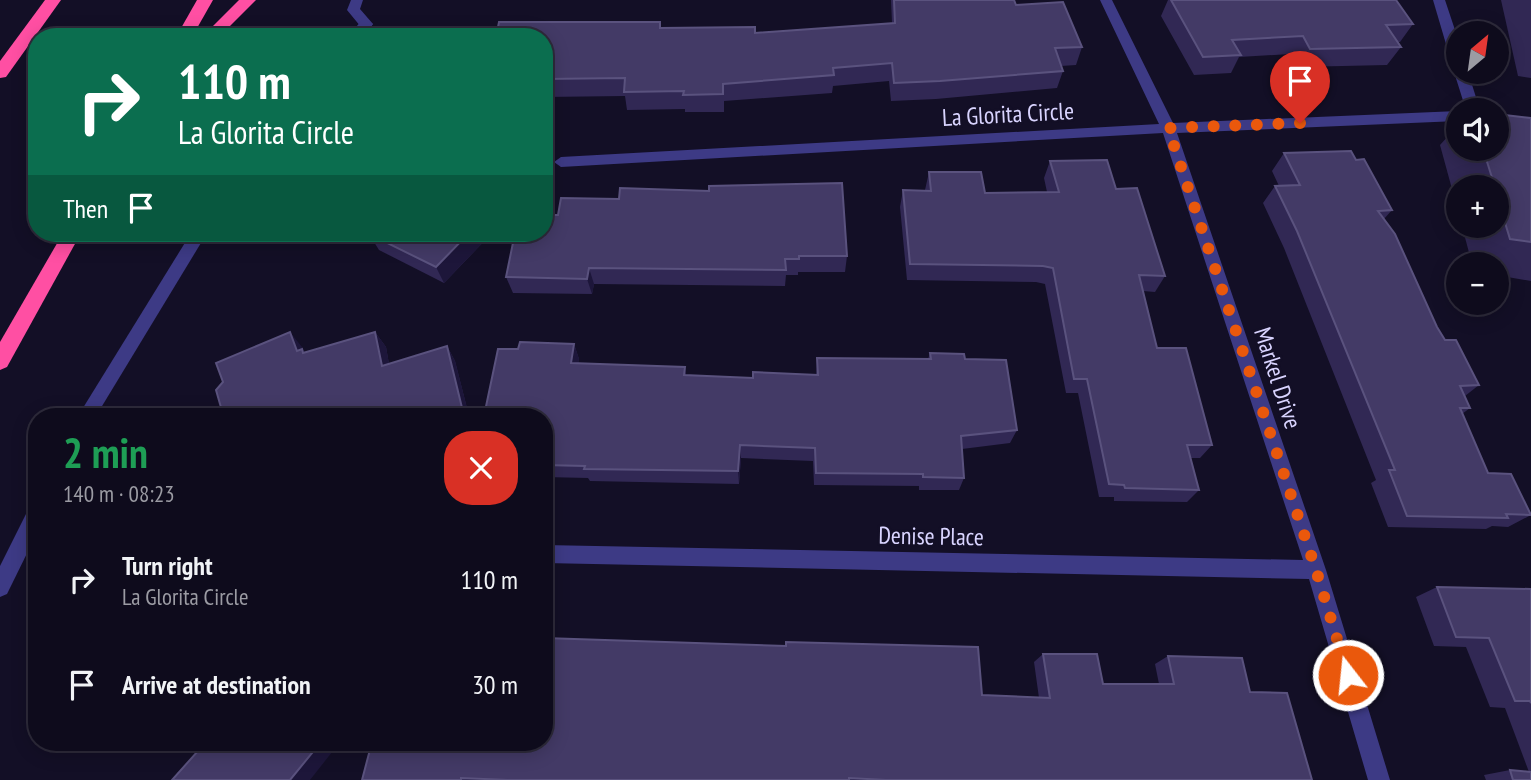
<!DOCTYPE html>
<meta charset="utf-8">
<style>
:root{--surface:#0e0b1c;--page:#1c1929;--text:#f1f3f6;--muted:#9b9ba3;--line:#2e2b3b}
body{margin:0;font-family:"PT Sans Narrow",sans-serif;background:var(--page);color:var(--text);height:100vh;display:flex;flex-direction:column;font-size:26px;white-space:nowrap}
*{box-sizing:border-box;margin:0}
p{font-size:23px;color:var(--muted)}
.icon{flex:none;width:38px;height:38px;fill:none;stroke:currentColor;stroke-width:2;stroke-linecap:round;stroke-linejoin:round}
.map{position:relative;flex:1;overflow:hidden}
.sheet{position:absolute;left:28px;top:408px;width:525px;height:343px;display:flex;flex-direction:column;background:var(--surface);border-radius:28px;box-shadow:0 4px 18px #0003,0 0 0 2px var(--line)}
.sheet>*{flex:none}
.top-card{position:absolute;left:28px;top:28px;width:525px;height:214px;border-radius:28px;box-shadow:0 4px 18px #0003,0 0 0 2px var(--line);background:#0b6e4f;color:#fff;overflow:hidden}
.needle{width:46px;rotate:29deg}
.fabs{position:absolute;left:1446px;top:21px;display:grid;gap:14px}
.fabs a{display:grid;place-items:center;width:63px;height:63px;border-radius:50%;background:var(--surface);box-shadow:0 4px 18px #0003,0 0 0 2px var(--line);font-size:35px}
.pin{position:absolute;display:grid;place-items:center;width:60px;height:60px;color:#fff;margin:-72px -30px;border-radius:50% 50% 50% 0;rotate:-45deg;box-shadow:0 0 7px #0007}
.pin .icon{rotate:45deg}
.me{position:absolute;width:77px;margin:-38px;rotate:344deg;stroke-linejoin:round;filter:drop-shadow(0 0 5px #0008)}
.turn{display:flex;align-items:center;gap:24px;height:147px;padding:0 35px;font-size:32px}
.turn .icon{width:91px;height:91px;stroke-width:2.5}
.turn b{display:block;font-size:49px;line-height:60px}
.then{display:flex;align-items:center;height:66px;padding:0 35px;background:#0003;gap:14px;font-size:26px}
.round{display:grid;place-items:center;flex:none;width:74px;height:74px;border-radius:28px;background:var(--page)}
.headline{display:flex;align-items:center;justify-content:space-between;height:119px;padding:0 35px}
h1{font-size:42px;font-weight:600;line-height:52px;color:#1e9e55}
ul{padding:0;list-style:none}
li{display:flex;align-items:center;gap:21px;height:105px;padding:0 35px}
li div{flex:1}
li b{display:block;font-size:26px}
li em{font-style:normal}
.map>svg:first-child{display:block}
</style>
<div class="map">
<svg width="1531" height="780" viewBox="0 0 1531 780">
<rect width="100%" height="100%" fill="#130f26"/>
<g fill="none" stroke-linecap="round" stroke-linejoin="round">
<path fill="#3d3a85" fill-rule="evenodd" d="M351,0H363L360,9L373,24L371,27H361L347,10Z"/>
<g fill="#3d3a85" fill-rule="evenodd">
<path d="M1100,0H1112L1173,123L1458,111V121L1177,133L1326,570L1390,780H1368L1309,579L544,563V545L1303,560L1163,133L561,167L554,162L561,157L1159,124Z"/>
<path d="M1433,0H1445L1458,39V65L1451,61Z"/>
<path d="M366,20L373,24L362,37H348L361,21Z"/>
<path d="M1458,68V72H1468L1480,110H1466L1454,72Z"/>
<path d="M191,233H207L96,416H78Z"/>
<path d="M37,503V533L7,594L0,597V566L30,506Z"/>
</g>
<g fill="#ff4fa3" fill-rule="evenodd">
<path d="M45,0H61L6,77L0,78V61Z"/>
<path d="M197,0H213L192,37H176Z"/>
<path d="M239,0H256L219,37H202Z"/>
<path d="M63,233H81L7,367L0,370V342Z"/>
</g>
</g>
<g fill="#312854">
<path d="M891,0H1014L1016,5L1082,47L1076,65L1061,66L1063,71L1057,88L936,99L891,101L889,81L833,86L832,93L724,101V112H685V109L627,110L625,96L544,97V37L660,22L661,28L755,33L892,23Z"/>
<path d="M1168,0H1396L1413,24L1400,42H1398L1401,47L1387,65L1299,67L1291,54L1239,57L1231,73L1194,75L1161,16Z"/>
<path d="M1501,0H1531V78L1518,76Z"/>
<path d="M1531,118V281L1496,275V264H1472L1462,226H1496V187H1458V211L1440,145L1458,125V149H1496Z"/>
<path d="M1284,153L1356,160L1392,210L1384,219L1437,327L1445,340L1479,385L1465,396L1470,408L1462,414L1488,473L1531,515L1508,527L1492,526L1486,529L1388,527L1371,483L1376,480L1284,248L1263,203L1275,186H1279L1272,171Z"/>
<path d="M1050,161L1116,189L1165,276L1155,292L1143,291L1157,348L1212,445L1200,458H1191L1199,490L1187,502L1114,501V497H1099L1078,393H1066L1045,284L1036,282L907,280L900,207L903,190H925L929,172L985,193L1047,192L1044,178Z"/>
<path d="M370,233H492L444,283L379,250L369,234Z"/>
<path d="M515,233L847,256L845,272H798V275H786L785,286L594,284L592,294L513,293L506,277Z"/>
<path d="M375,332L386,347L389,364L447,346L455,361L469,416H228L222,411L302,347L305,353Z"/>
<path d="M574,344L579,359L578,363L685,367L686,375L753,378L816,375L817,358L928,359L930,353L965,359L1017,430L1010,443L962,449L964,478L959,490H919V486L814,485L813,461L741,458L739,484L590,481L588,478L544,477V416L518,349Z"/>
<path d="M1437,587L1531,589V780H1486L1484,775L1510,770L1529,772L1505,708L1490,707L1466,647L1434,646L1416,597Z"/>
<path d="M1043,654L1103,684H1159L1155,664L1168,656L1250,692L1312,780H362L982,695L1039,698L1034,662Z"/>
</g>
<g fill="#1d163a">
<path d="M469,233H492L444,283L436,267Z"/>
<path d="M589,268L594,284L592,294L587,279Z"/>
<path d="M290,332L302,347L305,353L297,351Z"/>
<path d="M375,332L386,347L392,381L382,366Z"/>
<path d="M574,344L579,359L576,377L571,363Z"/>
<path d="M447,346L455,361L469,416H464Z"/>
<path d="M740,445L741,458L739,484L738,471Z"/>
<path d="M321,742H340L310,780H290Z"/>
</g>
<g fill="#433a66" stroke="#5a527e" stroke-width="2">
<path d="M894,0H1014L1016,5L1063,2L1082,47L1055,48L1063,71L940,81L894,83L892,63L833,68L834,75L723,84V94L683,95L684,91L624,92L625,78L544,79V37H496L499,22H660V28L755,27V33L895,23Z"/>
<path d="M1171,0H1396L1413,24L1386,25L1401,47L1310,49L1303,36L1232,40L1241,55L1203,57Z"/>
<path d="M1496,114L1531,118V242L1510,239L1496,193V187H1495L1483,149H1496Z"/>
<path d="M1351,151L1356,160L1364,159L1392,210L1378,211L1395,234L1437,327L1445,340H1456L1479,385L1460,386L1470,408H1460L1488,473L1511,474L1531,515L1506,514L1508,518L1407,516L1389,470H1395L1297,231L1275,186L1300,185L1284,153Z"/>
<path d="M1107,160L1116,189L1137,188L1165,276L1139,275L1157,348H1186L1212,445H1187L1199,490L1125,488L1124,485L1109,484L1087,379H1074L1053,268L1043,266L910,264L903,190L931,191L929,172H981L985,193L1059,192L1050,161Z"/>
<path d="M842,183L847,256H799V259H785L786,270L589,268L587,279L506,277L515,233H544V215H558L561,198L619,199L620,188L709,191V186Z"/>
<path d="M370,233H469L436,267L369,234Z"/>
<path d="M290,332L297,351L302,349L303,353L375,332L382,366L447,346L464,416H231L230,413L222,411L216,390L223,382L216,363Z"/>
<path d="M520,342L574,344L571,363L685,367L684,375L753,378V372L818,375L817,358L931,359L930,353L964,354L965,359L1006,360L1017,430L961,436L964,478L923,477V474L816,473L815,448L740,445L738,471L584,469L585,466L544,465V416H484L498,349H518Z"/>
<path d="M1437,587L1531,589V703L1530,701H1515L1489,638L1456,637Z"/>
<path d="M544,638L786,646V642L978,647L982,695L1050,698L1043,654H1097L1103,684H1174L1168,656L1242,658L1250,692L1287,693L1312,780H886L849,778V780H508L461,778V780H362L372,742H544Z"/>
<path d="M206,742H321L290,780H172Z"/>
<path d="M1510,770L1531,772V780H1513Z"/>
</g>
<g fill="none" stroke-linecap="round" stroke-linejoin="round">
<path stroke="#ea580c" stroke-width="12" stroke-dasharray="0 21.6" d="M1300,123L1168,128L1316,570L1348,675"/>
</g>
<g text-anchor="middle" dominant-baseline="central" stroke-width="5" stroke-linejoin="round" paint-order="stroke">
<g font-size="24" fill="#d9d4ff" stroke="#130f26">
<text transform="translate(1008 114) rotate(-3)">La Glorita Circle</text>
<text transform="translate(1278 378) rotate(72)">Markel Drive</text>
<text transform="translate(931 536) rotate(1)">Denise Place</text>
</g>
</g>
</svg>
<div class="fabs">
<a><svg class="needle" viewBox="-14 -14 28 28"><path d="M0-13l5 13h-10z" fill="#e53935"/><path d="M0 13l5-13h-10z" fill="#9b9ba3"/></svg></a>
<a><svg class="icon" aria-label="sound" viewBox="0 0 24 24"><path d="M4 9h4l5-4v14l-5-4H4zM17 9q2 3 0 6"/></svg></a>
<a>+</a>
<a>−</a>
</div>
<div class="pin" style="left:1300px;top:123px;background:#d93025"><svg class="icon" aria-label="arrive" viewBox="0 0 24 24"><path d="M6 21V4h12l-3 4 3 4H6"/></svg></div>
<svg class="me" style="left:1348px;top:675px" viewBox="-20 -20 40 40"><circle r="17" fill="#ea580c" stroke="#fff" stroke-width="3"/><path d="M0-11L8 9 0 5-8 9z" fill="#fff"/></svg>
<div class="top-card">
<div class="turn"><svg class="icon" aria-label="right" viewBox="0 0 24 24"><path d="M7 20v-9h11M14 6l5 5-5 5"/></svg><div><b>110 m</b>La Glorita Circle</div></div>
<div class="then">Then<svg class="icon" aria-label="arrive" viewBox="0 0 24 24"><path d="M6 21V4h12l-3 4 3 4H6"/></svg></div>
</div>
<section class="sheet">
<div class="headline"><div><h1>2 min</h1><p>140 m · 08:23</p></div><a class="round" style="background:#d93025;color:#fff"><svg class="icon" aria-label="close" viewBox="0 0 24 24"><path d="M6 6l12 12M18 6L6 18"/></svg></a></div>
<ul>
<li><svg class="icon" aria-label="right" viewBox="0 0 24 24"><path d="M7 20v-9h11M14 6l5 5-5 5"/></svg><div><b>Turn right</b><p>La Glorita Circle</p></div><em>110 m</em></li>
<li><svg class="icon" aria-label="arrive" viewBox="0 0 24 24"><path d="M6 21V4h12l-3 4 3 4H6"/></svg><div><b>Arrive at destination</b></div><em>30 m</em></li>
</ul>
</section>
</div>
